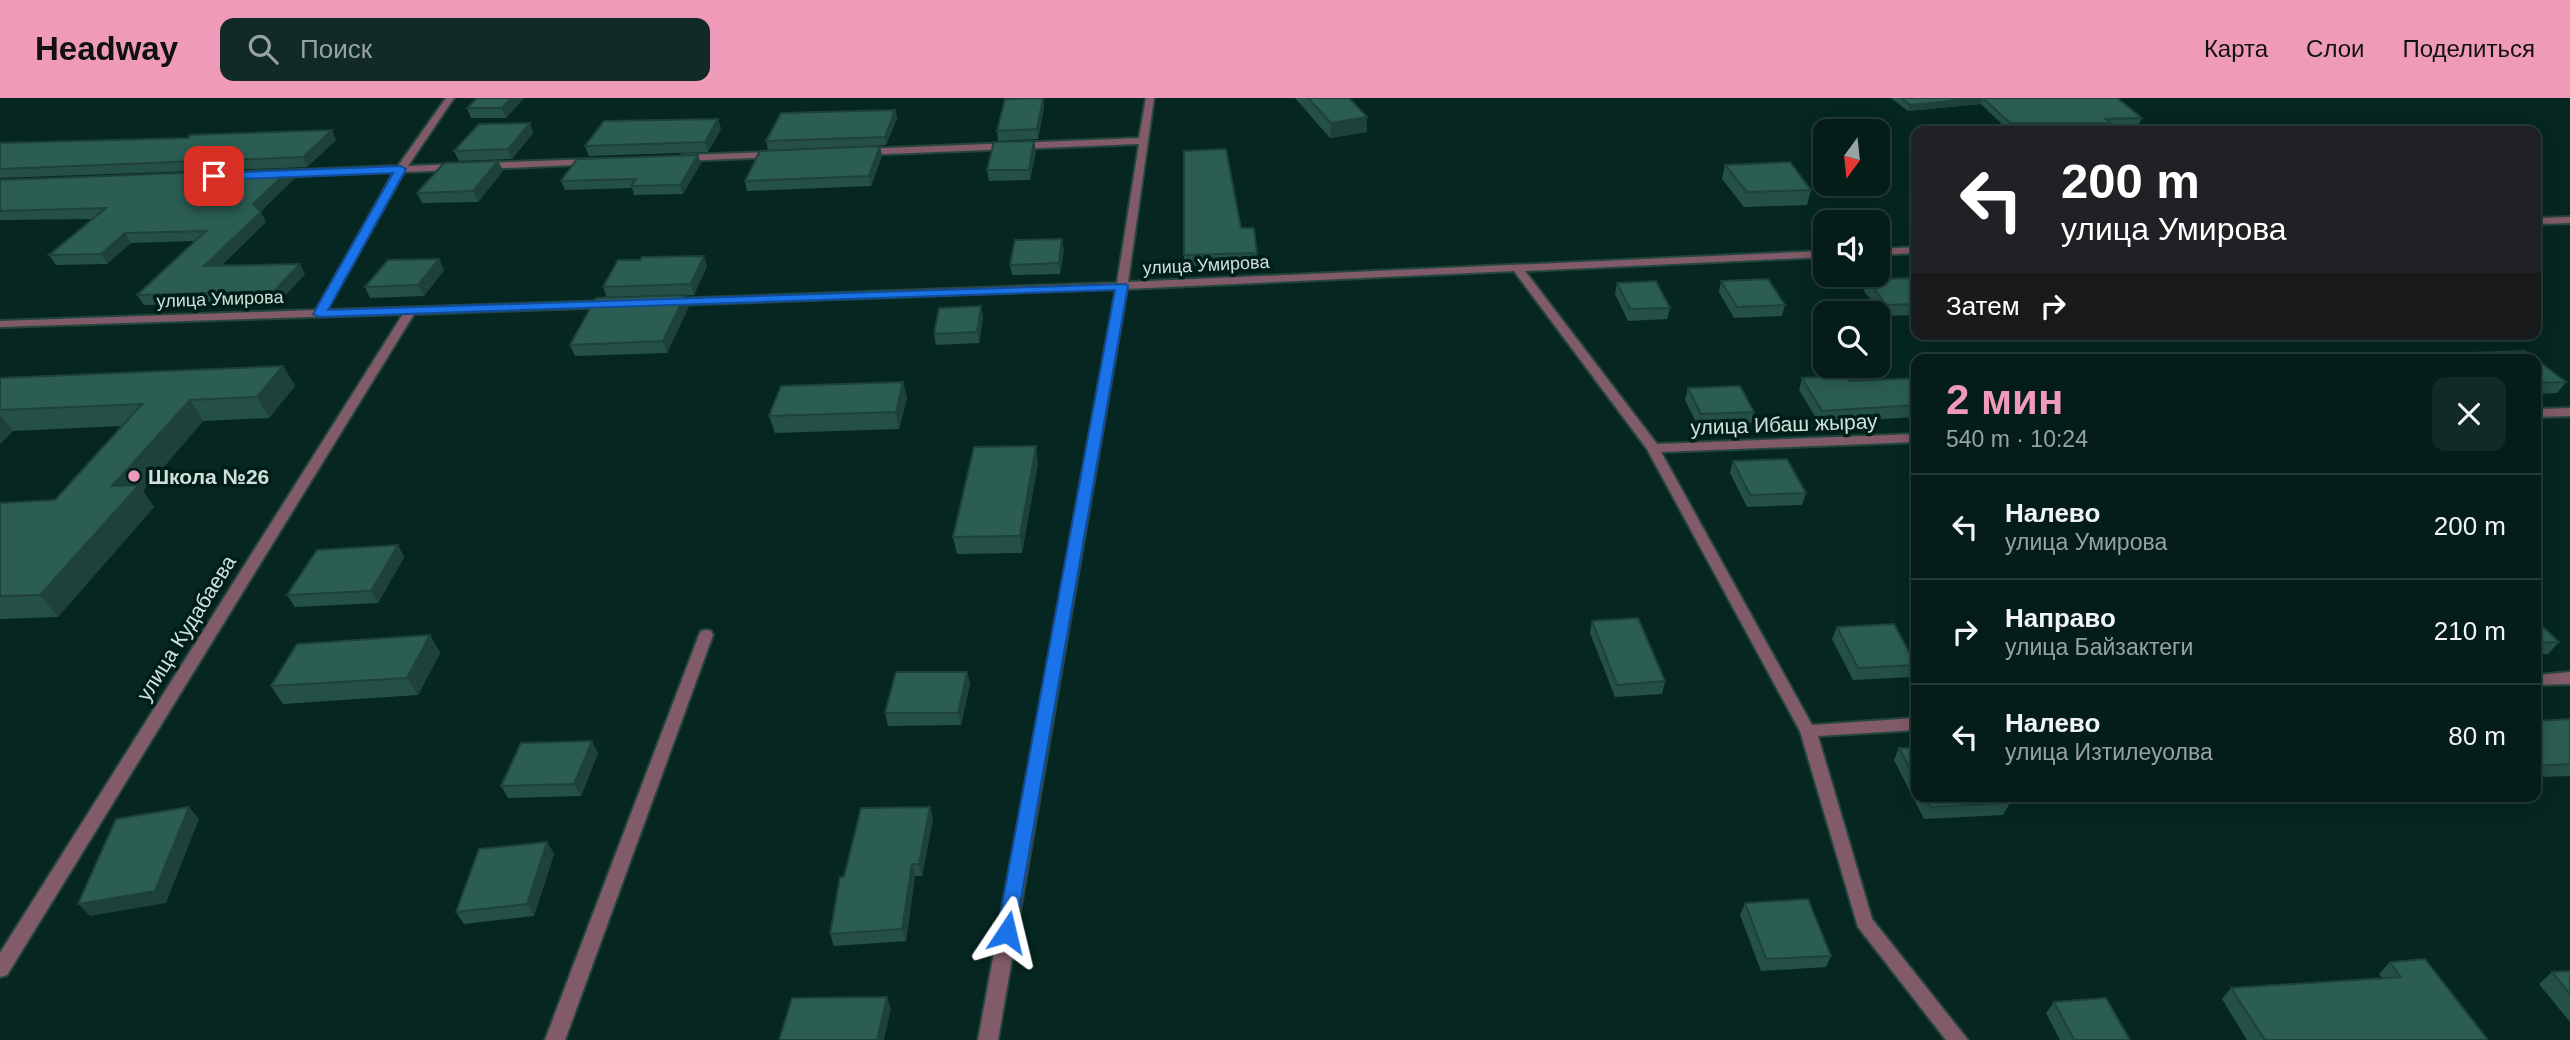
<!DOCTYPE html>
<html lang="ru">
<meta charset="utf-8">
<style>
:root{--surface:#041d19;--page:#122a26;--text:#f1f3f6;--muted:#97a2a2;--line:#253b38;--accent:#ef9ab8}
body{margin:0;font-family:Helvetica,sans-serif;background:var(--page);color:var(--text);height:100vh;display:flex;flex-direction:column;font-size:26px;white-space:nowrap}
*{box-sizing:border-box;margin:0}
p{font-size:23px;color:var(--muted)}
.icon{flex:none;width:38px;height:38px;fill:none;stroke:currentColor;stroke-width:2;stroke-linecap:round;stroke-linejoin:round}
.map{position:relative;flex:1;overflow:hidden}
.details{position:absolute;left:1911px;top:256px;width:630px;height:448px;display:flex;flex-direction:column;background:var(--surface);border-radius:14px;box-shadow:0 4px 18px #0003,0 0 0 2px var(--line)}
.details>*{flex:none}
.top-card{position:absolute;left:1911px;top:28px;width:630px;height:214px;border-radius:14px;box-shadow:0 4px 18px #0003,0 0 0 2px var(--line);background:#202124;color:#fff;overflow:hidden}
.needle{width:46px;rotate:195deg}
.controls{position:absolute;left:1813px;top:21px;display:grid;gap:14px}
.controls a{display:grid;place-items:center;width:77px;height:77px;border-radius:14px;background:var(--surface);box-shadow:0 4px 18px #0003,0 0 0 2px var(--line);font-size:35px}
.pin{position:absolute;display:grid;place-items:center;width:60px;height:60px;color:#fff;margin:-30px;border-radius:14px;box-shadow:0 4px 10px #0006}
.me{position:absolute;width:77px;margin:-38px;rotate:10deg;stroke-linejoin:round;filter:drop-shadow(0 0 5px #0008)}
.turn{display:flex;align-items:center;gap:24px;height:147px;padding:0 35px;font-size:32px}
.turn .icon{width:91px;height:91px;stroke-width:2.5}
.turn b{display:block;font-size:49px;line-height:60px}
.then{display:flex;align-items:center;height:66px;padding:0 35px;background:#0003;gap:14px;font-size:26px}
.round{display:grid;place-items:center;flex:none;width:74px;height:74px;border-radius:14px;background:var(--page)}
.headline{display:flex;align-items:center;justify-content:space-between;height:119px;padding:0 35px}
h1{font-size:42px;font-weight:800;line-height:52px;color:var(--accent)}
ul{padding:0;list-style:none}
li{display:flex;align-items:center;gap:21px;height:105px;padding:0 35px;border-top:2px solid var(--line)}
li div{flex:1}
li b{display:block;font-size:26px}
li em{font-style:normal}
header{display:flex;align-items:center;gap:42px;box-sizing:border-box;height:98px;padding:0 35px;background:var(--accent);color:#111}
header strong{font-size:33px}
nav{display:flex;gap:38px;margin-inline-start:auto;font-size:24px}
.search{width:490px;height:63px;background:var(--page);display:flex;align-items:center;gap:18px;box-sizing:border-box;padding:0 24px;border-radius:14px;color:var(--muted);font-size:26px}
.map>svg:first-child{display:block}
</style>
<header>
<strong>Headway</strong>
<div class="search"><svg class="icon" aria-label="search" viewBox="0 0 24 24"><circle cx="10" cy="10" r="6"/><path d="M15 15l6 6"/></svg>Поиск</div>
<nav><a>Карта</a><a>Слои</a><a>Поделиться</a></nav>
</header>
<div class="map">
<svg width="2570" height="942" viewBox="0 0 2570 942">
<rect width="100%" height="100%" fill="#062721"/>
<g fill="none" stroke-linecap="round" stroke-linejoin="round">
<defs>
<g id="street">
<path d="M446,0H454L408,68L457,66L462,69L457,72L404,74L327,212L611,203L617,206L611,209L414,216L7,877L0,879V855L403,216L0,229V223L316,212L394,74L274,79L269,76L274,73L398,68Z"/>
<path d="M1146,0H1154L1128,184L1825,153V159L1525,173L1657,346L1916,336V344L1661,354L1812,627L1916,620V632L1818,638L1872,821L1968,942H1946L1858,829L1800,633L1647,351L1514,173L1127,191L998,942H978L1116,191L670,207L664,204L670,201L1117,185L1139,46L862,57L857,54L862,51L1139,40Z"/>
<path d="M775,54L778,55V59L683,63L678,60L683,57Z"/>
<path d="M593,61L596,62V66L484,71L479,68L484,65Z"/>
<path d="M2570,119V125L2536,126V120Z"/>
<path d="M1916,149V155L1878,157V151Z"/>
<path d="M2570,310V318L2536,319V311Z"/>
<path d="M706,532L711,533L713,537L565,942H545L699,537L701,533Z"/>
<path d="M2570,574V586L2536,587V577Z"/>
</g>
</defs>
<use href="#street" stroke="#26453f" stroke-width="4"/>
<use href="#street" fill="#815b67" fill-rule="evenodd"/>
</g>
<g fill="#255047">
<path d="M524,0L506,20H471L467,10Z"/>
<path d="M1043,0L1044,10L1038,41L998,43L997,33Z"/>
<path d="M1295,0H1349L1367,19V34L1330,40Z"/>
<path d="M1891,0H2117L2142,20L2139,26L2111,27L2109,31H2007L1981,6L1908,13Z"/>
<path d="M895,12L897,20L886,47L768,52L766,43Z"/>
<path d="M718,21L721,31L708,54L589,58L585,48Z"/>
<path d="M530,25L533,35L512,61L459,63L454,53Z"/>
<path d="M332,32L336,42L307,69L0,80V45L189,40Z"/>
<path d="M1036,53L1030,82L989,83L987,72Z"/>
<path d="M882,58L871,88L747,93L745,83Z"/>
<path d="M498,63L503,73L478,104L422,105L417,95Z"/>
<path d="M701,65L683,96L634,97L632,90L565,92L561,83Z"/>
<path d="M1725,67L1811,92L1807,107L1744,109L1722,81Z"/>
<path d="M290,71L295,80L260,114L266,124L221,168L305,176L280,203L144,207L137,197L195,143L131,145L107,166L56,167L49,157L94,121L0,122V82Z"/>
<path d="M1241,130L1257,155V165L1184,168V157Z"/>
<path d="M1064,152L1060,176L1012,177L1010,167Z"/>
<path d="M439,161L444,172L424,198L370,200L365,189Z"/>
<path d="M707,168L694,197L607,200L603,189Z"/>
<path d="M1868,182L1916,191V217L1883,218L1864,193Z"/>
<path d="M1721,183L1785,207L1782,218L1734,220L1719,194Z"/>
<path d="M1617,185L1670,210L1667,221L1628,223L1615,196Z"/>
<path d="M685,197L689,208L667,255L575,258L570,247Z"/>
<path d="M981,208L983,219L979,245L936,247L934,236Z"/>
<path d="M2475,255L2535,261H2471Z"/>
<path d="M2536,261L2566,284L2557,295L2536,296Z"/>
<path d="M283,268L295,288L269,320L203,323L143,393L154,409L58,519L0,521V405L55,402L121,328L13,333L0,346V280Z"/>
<path d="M1802,280L1850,283L1916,280V319L1819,325L1799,292Z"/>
<path d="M903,284L907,300L899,331L775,335L769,318Z"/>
<path d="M1688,290L1754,314L1751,325L1698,328L1685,302Z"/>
<path d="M1916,355V374L1911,366Z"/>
<path d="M1733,363L1806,395L1802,407L1747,409L1730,375Z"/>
<path d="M1038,365L1022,455L957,456L953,439Z"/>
<path d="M398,447L404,459L378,505L295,509L287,497Z"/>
<path d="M2536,522L2559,544L2548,556H2536Z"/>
<path d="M1592,523L1665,583L1662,596L1615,599L1590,535Z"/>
<path d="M1837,529L1916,566V569L1912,579L1853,582L1832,541Z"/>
<path d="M430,537L440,555L418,597L283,606L271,588Z"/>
<path d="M967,574L970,586L961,627L888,628L885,615Z"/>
<path d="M2570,621V678L2536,679V623Z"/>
<path d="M1899,650H1916V698H2006L2010,705L2003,717L1924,721L1894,662Z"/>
<path d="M598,655L581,698L508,700L501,688Z"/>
<path d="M2365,698H2403L2367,700Z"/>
<path d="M930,709L933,721L922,778H915L906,843L834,848L830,836L844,779Z"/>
<path d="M547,744L554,756L534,818L464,826L456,814Z"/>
<path d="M1745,805L1831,858L1826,869L1761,873L1740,817Z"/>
<path d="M2390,864L2488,942H2247L2222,901L2231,890L2382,880L2379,876Z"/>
<path d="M2570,873V924L2539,886L2552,874Z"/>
<path d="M2054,904L2130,942H2060L2046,915Z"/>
</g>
<g fill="#1e413a">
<path d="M511,0H524L506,20L502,10Z"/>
<path d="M1043,0L1044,10L1038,41L1037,31Z"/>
<path d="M1977,0H1982L1981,6L1908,13L1910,7Z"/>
<path d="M895,12L897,20L886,47L885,39Z"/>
<path d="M1367,19V34L1330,40L1331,25Z"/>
<path d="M718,21L721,31L708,54L705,44Z"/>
<path d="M530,25L533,35L512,61L508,51Z"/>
<path d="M332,32L336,42L307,69L303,59Z"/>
<path d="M1034,43L1036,53L1030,82L1029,72Z"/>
<path d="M880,48L882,58L871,88L869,78Z"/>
<path d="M698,57L701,65L683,96L680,87Z"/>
<path d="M498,63L503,73L478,104L473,93Z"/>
<path d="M290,71L295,80L258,116L253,106Z"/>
<path d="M261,114L266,124L210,178L204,168Z"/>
<path d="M125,135L131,145L107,166L101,156Z"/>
<path d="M1062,141L1064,152L1060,176L1059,165Z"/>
<path d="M704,158L707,168L694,197L691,186Z"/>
<path d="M439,161L444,172L424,198L418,187Z"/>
<path d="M300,166L305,176L280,203L274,193Z"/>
<path d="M685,197L689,208L667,255L663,243Z"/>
<path d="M981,208L983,219L979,245L977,234Z"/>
<path d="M283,268L295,288L269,320L257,299Z"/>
<path d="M903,284L907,300L899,331L896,314Z"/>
<path d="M190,302L203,323L143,393L154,409L58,519L40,497L112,388Z"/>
<path d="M0,317L13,333L0,346Z"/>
<path d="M1036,348L1038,365L1022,455L1020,438Z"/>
<path d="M398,447L404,459L378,505L371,493Z"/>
<path d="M430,537L440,555L418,597L407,580Z"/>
<path d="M967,574L970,586L961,627L958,615Z"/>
<path d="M592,643L598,655L581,698L574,686Z"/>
<path d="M189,709L199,721L166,805L90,818L78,806Z"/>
<path d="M930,709L933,721L922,778L919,766Z"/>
<path d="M547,744L554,756L534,818L527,806Z"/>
<path d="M912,766L915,778L906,843L902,831Z"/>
<path d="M887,899L891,911L884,942H877Z"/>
</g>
<g fill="#2b5d53" stroke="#1e413a" stroke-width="2">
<path d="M477,0H511L502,10H467Z"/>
<path d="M1043,0L1037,31L997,33L1005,1Z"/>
<path d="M1308,0H1349L1367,19L1331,25Z"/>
<path d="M1901,0H1977L1910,7Z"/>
<path d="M1983,0H2117L2142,20L2106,21L2111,25H2010Z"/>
<path d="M895,12L885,39L766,43L781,15Z"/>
<path d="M718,21L705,44L585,48L604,23Z"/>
<path d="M530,25L508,51L454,53L479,26Z"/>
<path d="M332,32L303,59L0,71V45L189,40V37Z"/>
<path d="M1034,43L1029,72H987L994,44Z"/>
<path d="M880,48L869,78L745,83L760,53Z"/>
<path d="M1226,51L1241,130H1254L1257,155L1184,157V53Z"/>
<path d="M698,57L680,87L631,88L636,81L561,83L577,61Z"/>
<path d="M498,63L473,93L417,95L444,65Z"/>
<path d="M1790,64L1811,92L1747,94L1725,67Z"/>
<path d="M290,71L253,106L261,114L204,168L300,166L274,193L137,197L206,133L125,135L101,156L49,157L106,110L0,113V82Z"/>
<path d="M1062,141L1059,165L1010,167L1015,142Z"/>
<path d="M704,158L691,186L603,189L618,162H640L642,159Z"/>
<path d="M439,161L418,187L365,189L388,162Z"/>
<path d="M1908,180L1916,191V206L1886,207L1868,182Z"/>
<path d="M1768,181L1785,207L1737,209L1721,183Z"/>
<path d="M1656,183L1670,210L1630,211L1617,185Z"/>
<path d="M685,197L663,243L570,247L596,200Z"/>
<path d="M981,208L977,234L934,236L939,210Z"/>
<path d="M2525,253L2535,261H2482L2475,255Z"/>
<path d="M2536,261L2566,284L2536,285Z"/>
<path d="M283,268L257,299L190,302L112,388L139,387L40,497L0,498V405L55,402L142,306L0,312V280Z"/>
<path d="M1847,278L1850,283L1916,280V307L1822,313L1802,280Z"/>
<path d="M903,284L896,314L769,318L781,288Z"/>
<path d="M1740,288L1754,314L1701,316L1688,290Z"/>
<path d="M1036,348L1020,438L953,439L974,349Z"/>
<path d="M1787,361L1806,395L1750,397L1733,363Z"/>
<path d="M398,447L371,493L287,497L317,452Z"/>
<path d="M1638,520L1665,583L1617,587L1592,523Z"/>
<path d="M2536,522L2559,544L2536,545Z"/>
<path d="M1894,526L1916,567L1858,570L1837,529Z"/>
<path d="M430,537L407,580L271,588L297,546Z"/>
<path d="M896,574H967L958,615H885Z"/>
<path d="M2570,621V666L2537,668L2536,667V623Z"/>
<path d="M592,643L574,686L501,688L521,645Z"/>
<path d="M1899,650H1916V682Z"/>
<path d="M1925,698H2006L2010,705L1930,709Z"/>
<path d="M189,709L155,793L78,806L116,721Z"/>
<path d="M930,709L919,766H912L902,831L830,836L840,779H844L861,710Z"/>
<path d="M547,744L527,806L456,814L479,751Z"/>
<path d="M1808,801L1831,858L1766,861L1745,805Z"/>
<path d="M2425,861L2488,942H2265L2231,890L2401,879L2390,864Z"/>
<path d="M2570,873V896L2552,874Z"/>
<path d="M887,899L877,942H779L792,900Z"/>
<path d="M2106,900L2130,942H2074L2054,904Z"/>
</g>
<path fill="#1a73e8" stroke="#114b97" stroke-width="2" d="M401,68L406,71L328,212L1126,186L1128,188L1014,841L1007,843L1000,841L997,834L1115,192L319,219L313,216L393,75L214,82L208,78L214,75Z"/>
<circle fill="#ef9ab8" stroke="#001e18" stroke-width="2.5" cx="134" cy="378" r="7"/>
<g text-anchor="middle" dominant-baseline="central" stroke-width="7" stroke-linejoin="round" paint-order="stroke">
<g font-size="18" fill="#cfe0db" stroke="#001e18">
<text transform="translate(1206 167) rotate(-3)">улица Умирова</text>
<text transform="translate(220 201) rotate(-2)">улица Умирова</text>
</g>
<g font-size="21" fill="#cfe0db" stroke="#001e18">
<text transform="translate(1784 326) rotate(-2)">улица Ибаш жырау</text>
<text transform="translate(186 530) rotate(-58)">улица Кудабаева</text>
</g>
<g font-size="21" font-weight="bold" fill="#cfe0db" stroke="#001e18" text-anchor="start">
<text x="148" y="378">Школа №26</text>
</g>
</g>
</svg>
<div class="controls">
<a><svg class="needle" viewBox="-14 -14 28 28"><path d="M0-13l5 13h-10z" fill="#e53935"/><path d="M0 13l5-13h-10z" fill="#97a2a2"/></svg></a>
<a><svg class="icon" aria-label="sound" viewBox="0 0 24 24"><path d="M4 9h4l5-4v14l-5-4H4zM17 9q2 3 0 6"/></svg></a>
<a><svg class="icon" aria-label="search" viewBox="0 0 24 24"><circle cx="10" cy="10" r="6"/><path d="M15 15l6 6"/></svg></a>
</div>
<div class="pin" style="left:214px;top:78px;background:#d93025"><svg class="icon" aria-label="arrive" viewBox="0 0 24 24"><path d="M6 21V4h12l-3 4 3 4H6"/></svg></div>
<svg class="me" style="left:1007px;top:834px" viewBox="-20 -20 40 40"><path d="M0-17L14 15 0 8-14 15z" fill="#1a73e8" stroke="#fff" stroke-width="4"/></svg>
<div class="top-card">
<div class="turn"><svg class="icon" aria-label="left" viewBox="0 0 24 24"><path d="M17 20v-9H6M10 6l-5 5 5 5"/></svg><div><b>200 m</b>улица Умирова</div></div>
<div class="then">Затем<svg class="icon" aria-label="right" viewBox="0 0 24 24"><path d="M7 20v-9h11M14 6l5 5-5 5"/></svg></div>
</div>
<section class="details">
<div class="headline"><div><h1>2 мин</h1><p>540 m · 10:24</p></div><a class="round"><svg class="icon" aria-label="close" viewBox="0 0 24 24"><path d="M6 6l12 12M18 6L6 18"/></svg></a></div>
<ul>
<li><svg class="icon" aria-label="left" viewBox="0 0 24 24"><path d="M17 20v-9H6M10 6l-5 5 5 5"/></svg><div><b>Налево</b><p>улица Умирова</p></div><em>200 m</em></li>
<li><svg class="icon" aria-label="right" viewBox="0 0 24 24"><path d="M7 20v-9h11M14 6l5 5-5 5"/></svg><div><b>Направо</b><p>улица Байзактеги</p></div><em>210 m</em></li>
<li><svg class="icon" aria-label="left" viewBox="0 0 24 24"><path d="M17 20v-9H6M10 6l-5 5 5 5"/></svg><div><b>Налево</b><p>улица Изтилеуолва</p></div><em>80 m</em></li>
</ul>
</section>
</div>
